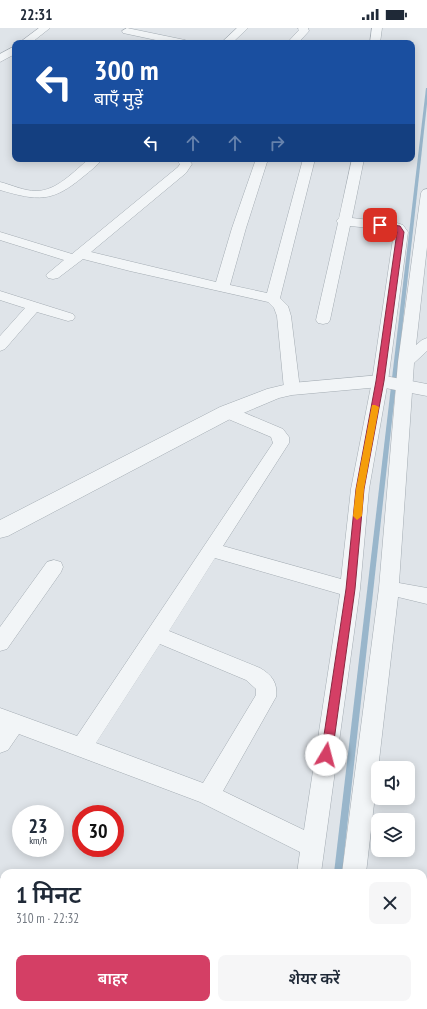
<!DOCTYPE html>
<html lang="hi">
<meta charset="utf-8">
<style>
:root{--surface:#fff;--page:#f6f6f7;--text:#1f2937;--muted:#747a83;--accent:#d43f65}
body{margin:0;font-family:"PT Sans Narrow","Noto Sans Devanagari",sans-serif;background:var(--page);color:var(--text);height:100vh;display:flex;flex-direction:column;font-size:15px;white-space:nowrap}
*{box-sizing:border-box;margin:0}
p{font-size:13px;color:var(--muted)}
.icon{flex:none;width:22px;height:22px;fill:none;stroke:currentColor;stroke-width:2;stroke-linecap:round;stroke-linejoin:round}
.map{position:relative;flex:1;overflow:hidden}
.drawer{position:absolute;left:0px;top:841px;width:427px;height:140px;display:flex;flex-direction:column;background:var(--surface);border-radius:12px 12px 0 0;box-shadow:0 2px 10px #0003}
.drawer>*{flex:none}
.banner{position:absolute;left:12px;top:12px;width:403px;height:122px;border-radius:8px;box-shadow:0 2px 10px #0003;background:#1a4fa0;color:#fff;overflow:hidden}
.controls{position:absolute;left:371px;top:733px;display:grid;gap:8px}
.controls a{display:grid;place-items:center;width:44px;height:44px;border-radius:8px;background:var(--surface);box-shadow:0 2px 10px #0003;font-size:20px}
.speed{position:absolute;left:12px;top:777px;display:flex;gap:8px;font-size:20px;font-weight:700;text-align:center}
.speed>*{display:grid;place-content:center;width:52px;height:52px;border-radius:50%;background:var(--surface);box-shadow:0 2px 10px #0003;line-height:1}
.speed small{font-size:10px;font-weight:400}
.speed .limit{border:6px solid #d22;background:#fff;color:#111}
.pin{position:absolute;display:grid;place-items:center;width:34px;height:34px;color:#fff;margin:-17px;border-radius:8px;box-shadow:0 2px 6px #0006}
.me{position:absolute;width:44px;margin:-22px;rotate:8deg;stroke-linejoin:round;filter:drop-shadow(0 0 3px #0008)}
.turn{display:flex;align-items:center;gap:14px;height:84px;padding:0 16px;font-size:18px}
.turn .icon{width:52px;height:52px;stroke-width:2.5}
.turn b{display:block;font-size:28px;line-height:34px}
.lanes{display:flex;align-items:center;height:38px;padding:0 16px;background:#0003;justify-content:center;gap:20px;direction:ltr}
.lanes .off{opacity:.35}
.round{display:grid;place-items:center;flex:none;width:42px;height:42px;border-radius:8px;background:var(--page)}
.summary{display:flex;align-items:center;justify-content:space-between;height:68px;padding:0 16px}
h1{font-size:24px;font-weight:600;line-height:30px}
.cta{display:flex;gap:8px;margin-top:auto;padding:8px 16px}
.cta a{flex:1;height:46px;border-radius:8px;background:var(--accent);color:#fff;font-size:16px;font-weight:600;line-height:46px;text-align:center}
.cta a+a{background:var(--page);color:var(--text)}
.status{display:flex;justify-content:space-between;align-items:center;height:28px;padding:0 20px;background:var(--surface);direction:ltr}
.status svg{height:11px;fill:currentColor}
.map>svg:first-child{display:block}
</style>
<div class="status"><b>22:31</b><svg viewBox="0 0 49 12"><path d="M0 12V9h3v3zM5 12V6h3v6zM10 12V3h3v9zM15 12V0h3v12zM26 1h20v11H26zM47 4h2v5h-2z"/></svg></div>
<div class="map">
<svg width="427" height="981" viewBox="0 0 427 981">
<rect width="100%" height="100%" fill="#dfe4e9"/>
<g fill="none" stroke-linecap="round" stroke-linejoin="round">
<g fill="#99b6cb" fill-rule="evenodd">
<path d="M426,60H427V76L342,845H334Z"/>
<rect x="319" y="977" width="8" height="4"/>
</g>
<defs>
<g id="minor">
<path d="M39,0H50L31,15H19Z"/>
<path d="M127,0L185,12L190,15H170L123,5L122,3Z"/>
<path d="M237,0H248L232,15H221Z"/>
<path d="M298,0H308L309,3L298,15H287L299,2Z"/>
<path d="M372,0H382L380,15H370Z"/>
<path d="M15,18V26L0,34V26Z"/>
<path d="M89,131H102C97,138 90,143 84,148C52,175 38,173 0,162V154C12,157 24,163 36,163C57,163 74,143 89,131Z"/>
<path d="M176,131H188L192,136L186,145L91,224L216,254L232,200L256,131H268L246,200L230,257L267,265L303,131H315L280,270L288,278L291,288L300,361L298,365L292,366L286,365L284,361L277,288L274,280L268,274L130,243L83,231L58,250L53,251L48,250L46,247L64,232L0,212V204L72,226L178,139L180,136Z"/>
<path d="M352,131H364L352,190L397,195L403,197L408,204L388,353L369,461L360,561L321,845H297L300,824L200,774L19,706L8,722L0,725V680L77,708L273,415L271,409L221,388L219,384L221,380L227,379L233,380L283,401L289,409V415L223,518L341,551L351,461L372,353L394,204L390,202L350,198L330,292L328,295L323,296L318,295L316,292L338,195L336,193L339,190ZM215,530L340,566L304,802L223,763L276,669C278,655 272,647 260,640L169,603ZM160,616L246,652L256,661V667L203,755L96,715Z"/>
<path d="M427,161V219L416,317L422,312L427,310V323L414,335L399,555L427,560V576L398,569L366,845H342L379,560L398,334L421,165L423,162Z"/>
<path d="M0,263L73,286L75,289L73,292L68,293L37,284L5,321L0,323V308L25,280L0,272Z"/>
<path d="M54,532L61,534L63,539L61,544L7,621L0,623V599L47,534Z"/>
<path d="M0,850L4,852V876L0,874Z"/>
<path d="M423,860L427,862V886L423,884Z"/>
<path d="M211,977H243L245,981H213Z"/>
<path d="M281,977H307L306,981H280Z"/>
<rect x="330" y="977" width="26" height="4"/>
</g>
<path id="tertiary" d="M380,347L427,356V368L380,359L292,367L279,370L234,389L8,508L0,510V492L220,379L267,361L292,355Z"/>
</defs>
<use href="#minor" stroke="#a4acb3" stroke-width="1"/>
<use href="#tertiary" stroke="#a4acb3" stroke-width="1"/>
<use href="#minor" fill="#f2f5f7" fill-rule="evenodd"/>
<use href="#tertiary" fill="#f2f5f7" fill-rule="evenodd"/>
</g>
<path fill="#d43f65" stroke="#8a2942" d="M377,195L400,198L404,204L384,353L364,461L355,561L332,727L330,731L326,732L322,731L321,727L346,561L356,461L376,353L397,204L395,201L377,198Z"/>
<path fill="#f59e0b" d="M372,377H375L379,379L364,461L362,488L357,492L353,488L356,461Z"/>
</svg>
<div class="controls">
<a><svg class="icon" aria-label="sound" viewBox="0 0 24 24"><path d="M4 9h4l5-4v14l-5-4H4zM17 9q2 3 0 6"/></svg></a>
<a><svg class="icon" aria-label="layers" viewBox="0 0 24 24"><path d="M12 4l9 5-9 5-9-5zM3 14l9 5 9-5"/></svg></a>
</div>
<div class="speed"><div>23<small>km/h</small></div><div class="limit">30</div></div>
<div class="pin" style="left:380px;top:197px;background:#d93025"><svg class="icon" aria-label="arrive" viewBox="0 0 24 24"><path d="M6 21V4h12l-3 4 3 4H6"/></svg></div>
<svg class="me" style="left:326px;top:727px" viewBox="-20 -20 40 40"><circle r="19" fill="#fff"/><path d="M0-13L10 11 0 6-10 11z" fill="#d43f65"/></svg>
<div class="banner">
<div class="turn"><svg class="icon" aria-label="left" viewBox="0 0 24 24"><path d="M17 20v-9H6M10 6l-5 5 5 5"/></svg><div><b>300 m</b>बाएँ मुड़ें</div></div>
<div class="lanes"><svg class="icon" aria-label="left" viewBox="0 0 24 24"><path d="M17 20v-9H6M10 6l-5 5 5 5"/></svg><svg class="icon off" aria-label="ahead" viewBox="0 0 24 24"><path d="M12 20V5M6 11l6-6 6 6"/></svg><svg class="icon off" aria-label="ahead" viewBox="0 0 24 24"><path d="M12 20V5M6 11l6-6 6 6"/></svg><svg class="icon off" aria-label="right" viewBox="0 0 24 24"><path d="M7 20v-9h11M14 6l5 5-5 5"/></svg></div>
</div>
<section class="drawer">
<div class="summary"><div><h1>1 मिनट</h1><p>310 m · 22:32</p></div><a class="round"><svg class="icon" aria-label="close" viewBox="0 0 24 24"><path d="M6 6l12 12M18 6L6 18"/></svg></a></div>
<div class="cta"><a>बाहर</a><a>शेयर करें</a></div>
</section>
</div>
